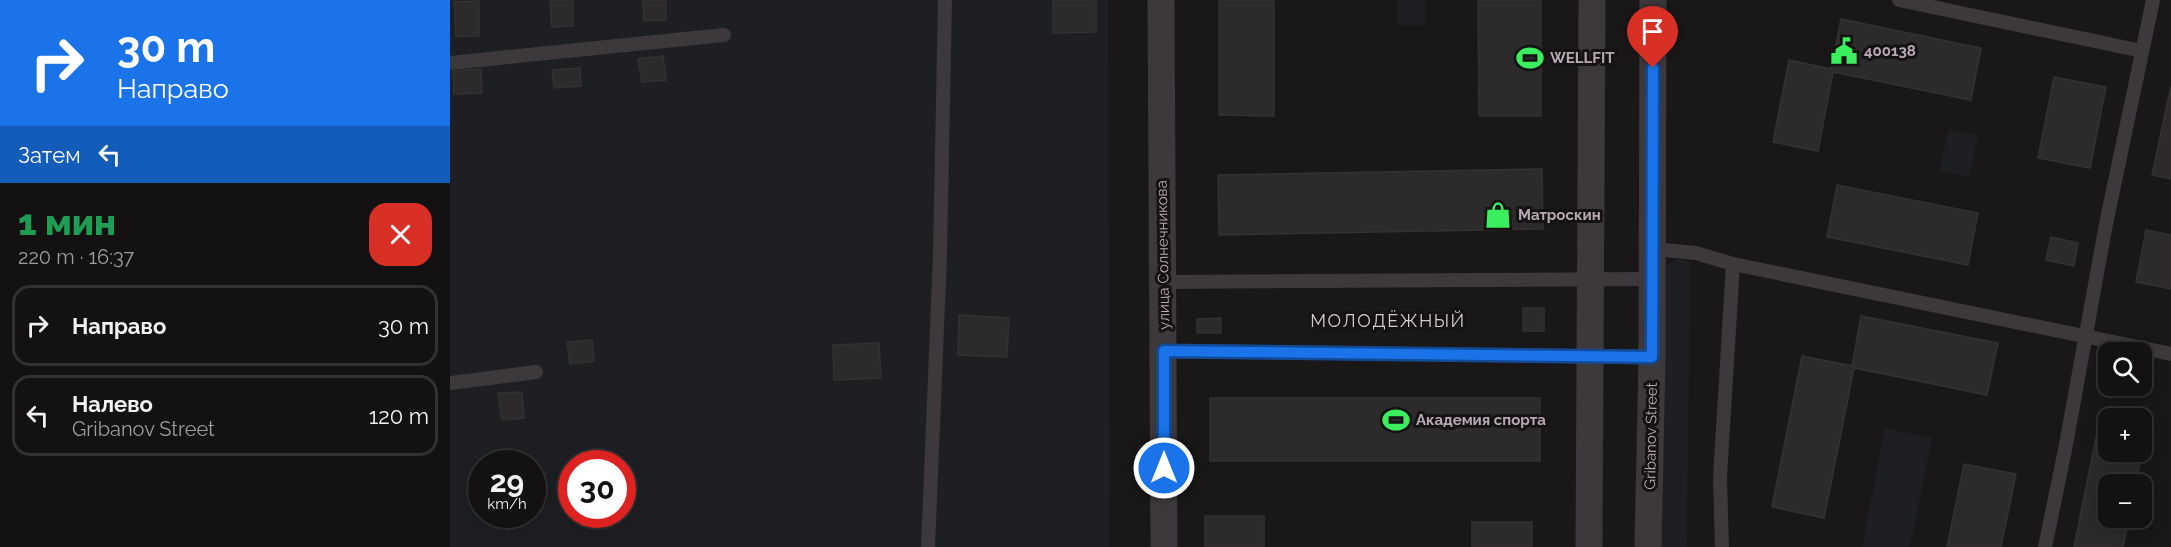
<!DOCTYPE html>
<html lang="ru">
<meta charset="utf-8">
<style>
:root{--surface:#131111;--page:#201f1f;--text:#f1f3f6;--muted:#9d9d9f;--line:#323131}
body{margin:0;font-family:Raleway,sans-serif;background:var(--page);color:var(--text);height:100vh;display:flex;flex-direction:column;font-size:22px;white-space:nowrap}
*{box-sizing:border-box;margin:0}
p{font-size:20px;color:var(--muted)}
.icon{flex:none;width:33px;height:33px;fill:none;stroke:currentColor;stroke-width:2;stroke-linecap:round;stroke-linejoin:round}
.map{position:relative;flex:1;overflow:hidden}
.panel{display:flex;flex-direction:column;background:var(--surface);width:450px}
.panel>*{flex:none}
.top-card{background:#1a73e8;color:#fff;overflow:hidden}
.controls{position:absolute;left:1648px;top:342px;display:grid;gap:12px}
.controls a{display:grid;place-items:center;width:54px;height:54px;border-radius:12px;background:var(--surface);box-shadow:0 3px 15px #0003,0 0 0 2px var(--line);font-size:30px}
.speed{position:absolute;left:18px;top:450px;display:flex;gap:12px;font-size:30px;font-weight:700;text-align:center}
.speed>*{display:grid;place-content:center;width:78px;height:78px;border-radius:50%;background:var(--surface);box-shadow:0 3px 15px #0003,0 0 0 2px var(--line);line-height:1}
.speed small{font-size:15px;font-weight:400}
.speed .limit{border:9px solid #d22;background:#fff;color:#111}
.pin{position:absolute;display:grid;place-items:center;width:51px;height:51px;color:#fff;margin:-62px -26px;border-radius:50% 50% 50% 0;rotate:-45deg;box-shadow:0 0 6px #0007}
.pin .icon{rotate:45deg}
.me{position:absolute;width:66px;margin:-33px;rotate:0deg;stroke-linejoin:round;filter:drop-shadow(0 0 4px #0008)}
.turn{display:flex;align-items:center;gap:21px;height:126px;padding:0 18px;font-size:27px}
.turn .icon{width:78px;height:78px;stroke-width:2.5}
.turn b{display:block;font-size:42px;line-height:51px}
.then{display:flex;align-items:center;height:57px;padding:0 18px;background:#0003;gap:12px;font-size:22px}
.round{display:grid;place-items:center;flex:none;width:63px;height:63px;border-radius:18px;background:var(--page)}
.head{display:flex;align-items:center;justify-content:space-between;height:102px;padding:0 18px}
h1{font-size:36px;font-weight:800;line-height:45px;color:#1e9e55}
ul{padding:0;list-style:none}
li{display:flex;align-items:center;gap:18px;height:81px;margin:0 12px 9px;padding:0 6px;border:3px solid var(--line);border-radius:18px}
li div{flex:1}
li b{display:block;font-size:22px}
li em{font-style:normal}
main{display:flex;flex:1;min-height:0}
.map>svg:first-child{display:block}
</style>
<main>
<section class="panel">
<div class="top-card">
<div class="turn"><svg class="icon" aria-label="right" viewBox="0 0 24 24"><path d="M7 20v-9h11M14 6l5 5-5 5"/></svg><div><b>30 m</b>Направо</div></div>
<div class="then">Затем<svg class="icon" aria-label="left" viewBox="0 0 24 24"><path d="M17 20v-9H6M10 6l-5 5 5 5"/></svg></div>
</div>
<div class="head"><div><h1>1 мин</h1><p>220 m · 16:37</p></div><a class="round" style="background:#d93025;color:#fff"><svg class="icon" aria-label="close" viewBox="0 0 24 24"><path d="M6 6l12 12M18 6L6 18"/></svg></a></div>
<ul>
<li><svg class="icon" aria-label="right" viewBox="0 0 24 24"><path d="M7 20v-9h11M14 6l5 5-5 5"/></svg><div><b>Направо</b></div><em>30 m</em></li>
<li><svg class="icon" aria-label="left" viewBox="0 0 24 24"><path d="M17 20v-9H6M10 6l-5 5 5 5"/></svg><div><b>Налево</b><p>Gribanov Street</p></div><em>120 m</em></li>
</ul>
</section>
<div class="map">
<svg width="1721" height="547" viewBox="0 0 1721 547">
<rect width="100%" height="100%" fill="#191717"/>
<g fill="#1d1f23" fill-rule="evenodd">
<path d="M0,0H658L660,547H0ZM32,464H82V514H32ZM122,464H172V514H122Z"/>
<rect x="948" y="0" width="27" height="25"/>
<path d="M1499,129L1528,136L1519,177L1489,171Z"/>
<path d="M1228,259L1240,262L1237,547H1209L1212,272L1217,264Z"/>
<path d="M1435,428L1482,438L1460,547H1412Z"/>
</g>
<g fill="#2c2a2b" stroke="#343132" stroke-width="1.5">
<path d="M100,0H123V26L102,27Z"/>
<path d="M193,0H216V20L194,21Z"/>
<path d="M603,0H646V32L603,33Z"/>
<path d="M769,0H824V116L769,115Z"/>
<path d="M1028,0H1091V116H1029Z"/>
<path d="M29,1V36H6L4,2Z"/>
<path d="M1391,19L1531,48L1521,100L1383,72L1368,151L1323,142L1339,60L1381,69Z"/>
<path d="M213,56L216,80L192,82L188,59Z"/>
<path d="M130,68L131,86L104,88L102,70Z"/>
<path d="M31,69L32,93L4,94L3,71Z"/>
<path d="M1604,77L1656,87L1640,168L1588,158Z"/>
<path d="M1721,86V179L1702,175Z"/>
<path d="M1092,169L1093,229L769,235L768,175Z"/>
<path d="M1387,185L1528,213L1518,265L1377,237Z"/>
<path d="M1696,230L1721,235V289L1686,282Z"/>
<path d="M1601,237L1628,243L1624,266L1596,260Z"/>
<rect x="1073" y="308" width="21" height="23"/>
<path d="M509,315L559,318L557,357L508,355Z"/>
<path d="M1411,316L1548,343L1537,395L1404,368L1374,518L1322,507L1352,356L1402,366Z"/>
<path d="M771,318V333H747V319Z"/>
<path d="M142,340L144,361L120,364L117,342Z"/>
<path d="M429,343L431,378L384,380L383,345Z"/>
<path d="M72,392L74,418L52,420L48,393Z"/>
<rect x="760" y="398" width="330" height="63"/>
<path d="M1648,428L1659,431V452H1692V437L1695,438L1686,484H1659V518H1679L1673,547H1624Z"/>
<path d="M1514,464L1566,474L1551,547H1497Z"/>
<rect x="755" y="516" width="59" height="31"/>
<rect x="1022" y="522" width="60" height="25"/>
</g>
<g fill="none" stroke-linecap="round" stroke-linejoin="round">
<g stroke="#3d383b" stroke-width="14">
<path d="M1449,0L1692,51"/>
<path d="M0,63L274,35"/>
<path d="M1203,249L1246,253L1283,264L1721,354"/>
<path d="M713,282L1203,279"/>
<path d="M714,351L1202,357"/>
<path d="M0,383L86,372"/>
<path d="M478,547L490,255L495,0"/>
<path d="M1272,547L1270,477L1283,264"/>
<path d="M1595,547L1615,450L1656,224L1703,0"/>
</g>
<g stroke="#3d383b" stroke-width="27">
<path d="M711,0L714,547"/>
<path d="M1139,547L1142,0"/>
<path d="M1198,547L1202,357L1203,0"/>
</g>
</g>
<g fill="none" stroke-linecap="round" stroke-linejoin="round">
<defs>
<path id="route" d="M714,468V351L1202,357L1203,68"/>
</defs>
<use href="#route" stroke="#114b97" stroke-width="15"/>
<use href="#route" stroke="#1a73e8" stroke-width="10"/>
</g>
<defs>
<symbol id="civic-bare" viewBox="-9 -9 18 18"><path d="M-.6-6.5H3V-4.5H.6V-3L4-1V1h2V6H-6V1h2V-1L-.6-3ZM-1.2 2.5V6h2.4V2.5Z" fill="#3aee5d" stroke="#141212" stroke-width="2.5" paint-order="stroke"/></symbol>
<symbol id="stadium-bare" viewBox="-9 -9 18 18"><path d="M0-5a6.5 5 0 1 0 0 10a6.5 5 0 1 0 0-10ZM-3.5-1.8h7v3.6h-7Z" fill="#3aee5d" stroke="#141212" stroke-width="2.5" paint-order="stroke"/></symbol>
<symbol id="shop-bare" viewBox="-9 -9 18 18"><path d="M-5-2.5h2.3a2.7 3.5 0 0 1 5.4 0H5L5.5 6h-11ZM-1.5-2.5h3a1.5 2.3 0 0 0-3 0Z" fill="#3aee5d" stroke="#141212" stroke-width="2.5" paint-order="stroke"/></symbol>
</defs>
<g fill-rule="evenodd">
<use href="#civic-bare" x="1375" y="32" width="38" height="38"/>
<use href="#stadium-bare" x="1061" y="39" width="38" height="38"/>
<use href="#shop-bare" x="1029" y="196" width="38" height="38"/>
<use href="#stadium-bare" x="927" y="401" width="38" height="38"/>
</g>
<g text-anchor="middle" dominant-baseline="central" stroke-width="6" stroke-linejoin="round" paint-order="stroke">
<g font-size="15" font-weight="bold" fill="#b8a9b5" stroke="#141212" text-anchor="start">
<text x="1414" y="51">400138</text>
<text x="1100" y="58">WELLFIT</text>
<text x="1068" y="215">Матроскин</text>
<text x="966" y="420">Академия спорта</text>
</g>
<g font-size="15" fill="#b8a9b5" stroke="#141212">
<text transform="translate(713 255) rotate(-91)">улица Солнечникова</text>
<text transform="translate(1201 436) rotate(-89)">Gribanov Street</text>
</g>
<g font-size="18" letter-spacing="1.5" fill="#d4cad1" stroke="#141212">
<text x="938" y="320">МОЛОДЁЖНЫЙ</text>
</g>
</g>
</svg>
<div class="controls">
<a><svg class="icon" aria-label="search" viewBox="0 0 24 24"><circle cx="10" cy="10" r="6"/><path d="M15 15l6 6"/></svg></a>
<a>+</a>
<a>−</a>
</div>
<div class="speed"><div>29<small>km/h</small></div><div class="limit">30</div></div>
<div class="pin" style="left:1203px;top:68px;background:#d93025"><svg class="icon" aria-label="arrive" viewBox="0 0 24 24"><path d="M6 21V4h12l-3 4 3 4H6"/></svg></div>
<svg class="me" style="left:714px;top:468px" viewBox="-20 -20 40 40"><circle r="17" fill="#1a73e8" stroke="#fff" stroke-width="3"/><path d="M0-11L8 9 0 5-8 9z" fill="#fff"/></svg>
</div>
</main>
